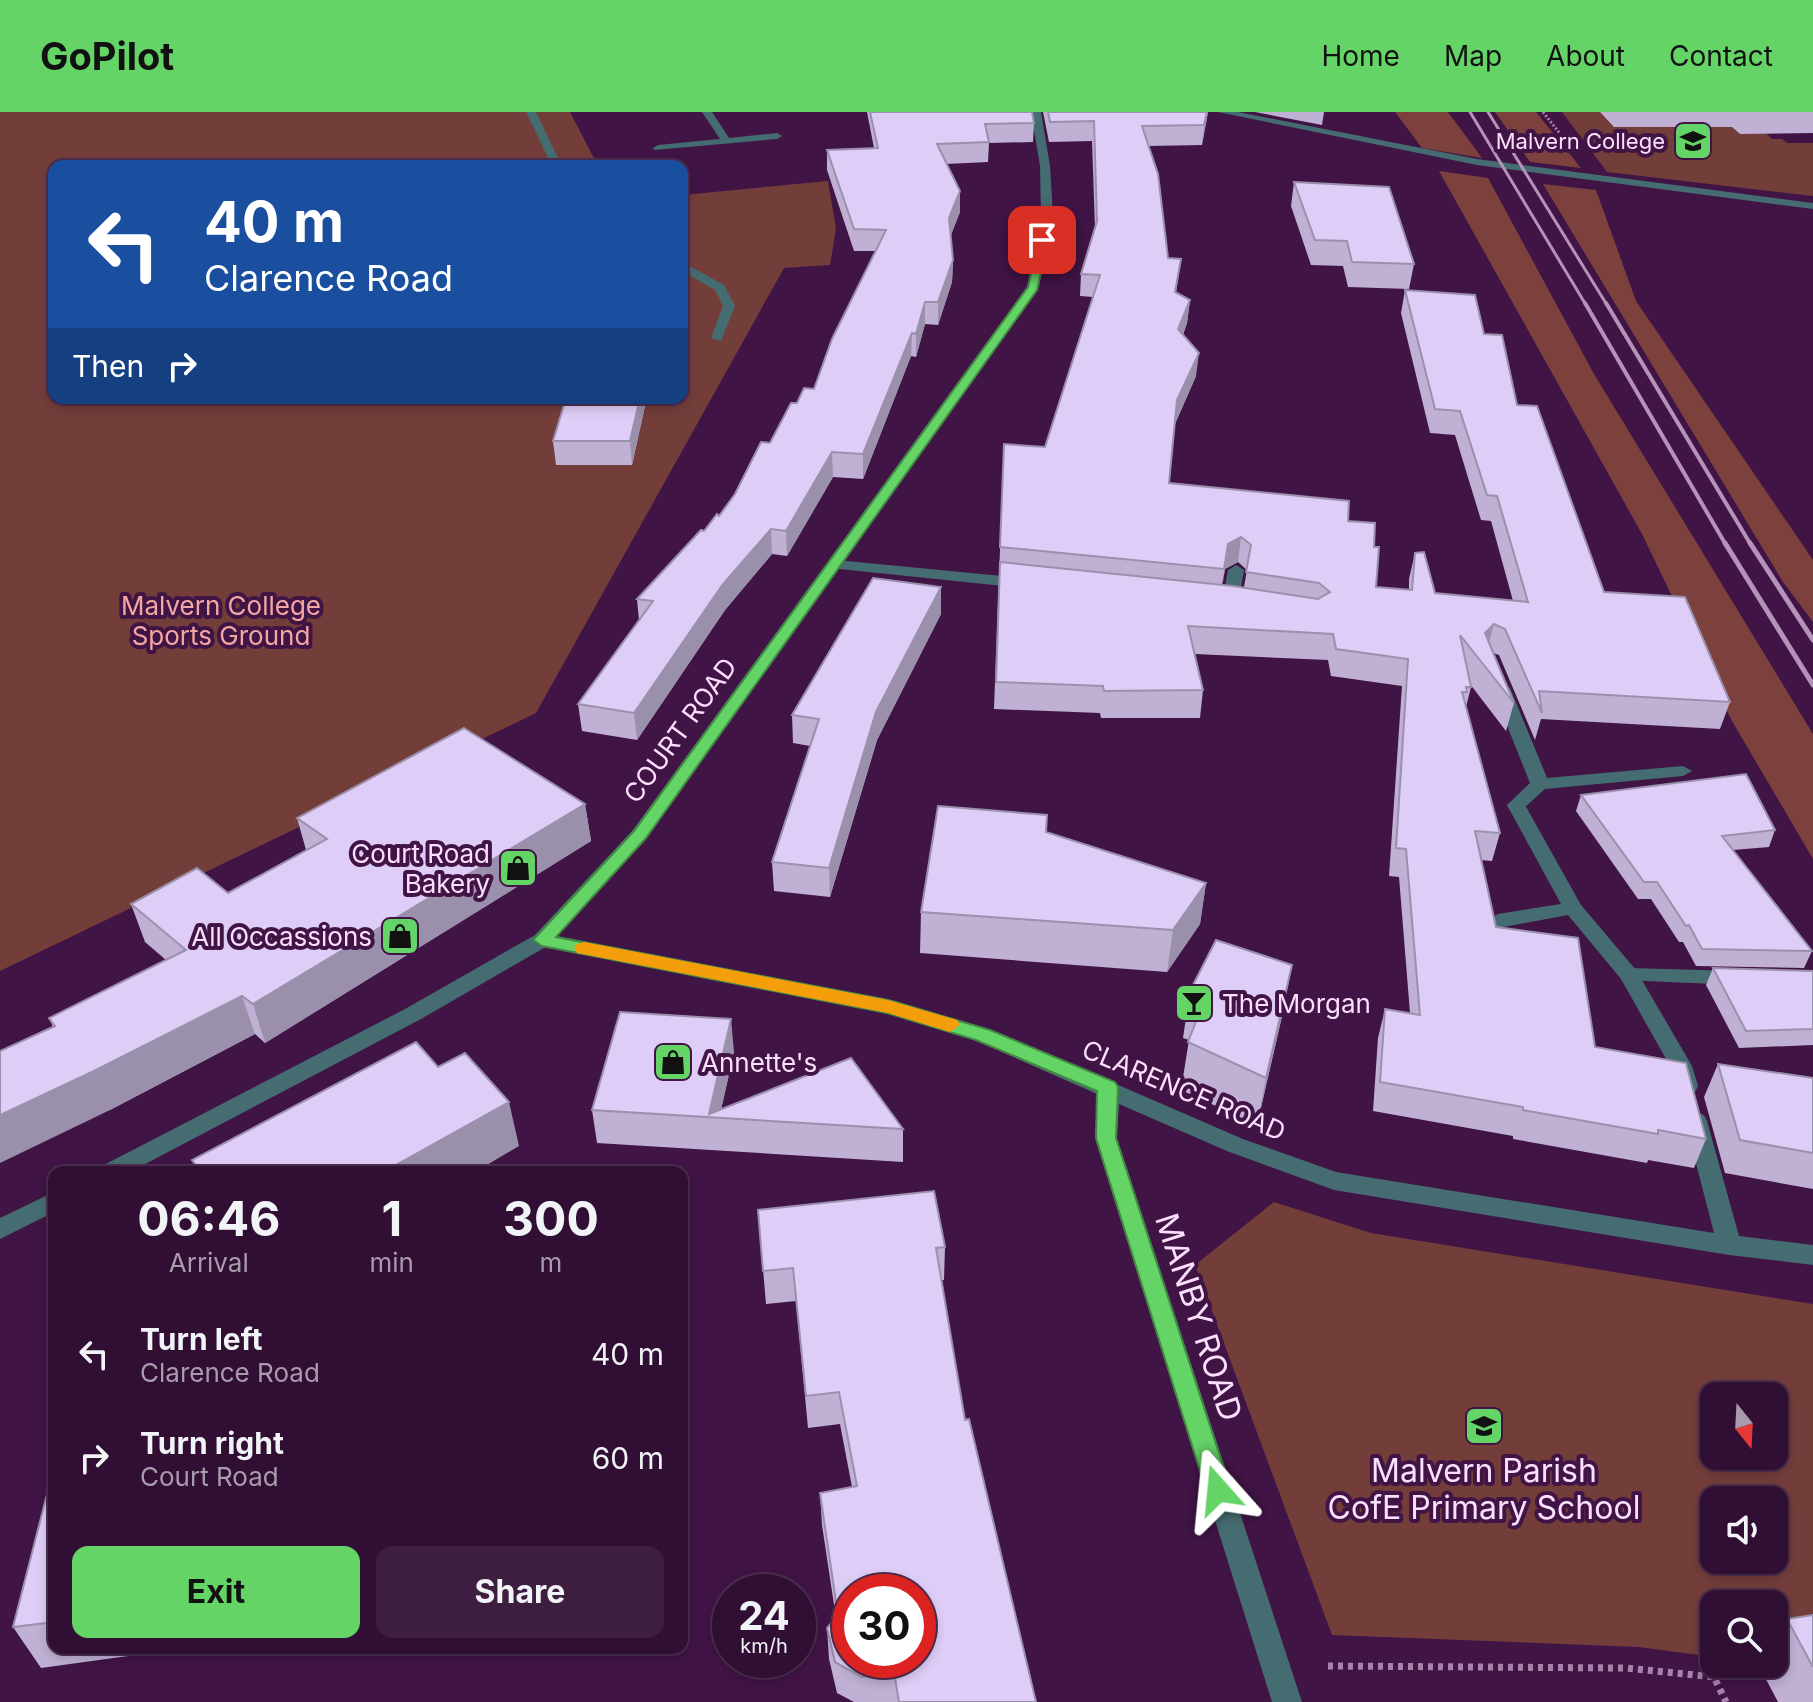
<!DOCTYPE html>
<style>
:root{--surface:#310f34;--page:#3d1d40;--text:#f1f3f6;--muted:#a89cac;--line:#4c2f4f;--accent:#65d467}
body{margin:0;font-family:Inter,sans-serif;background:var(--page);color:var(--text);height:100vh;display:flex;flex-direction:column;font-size:30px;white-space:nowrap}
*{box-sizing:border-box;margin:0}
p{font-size:26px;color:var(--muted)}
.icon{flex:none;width:44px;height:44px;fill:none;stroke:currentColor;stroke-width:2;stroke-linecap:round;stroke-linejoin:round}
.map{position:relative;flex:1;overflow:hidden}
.side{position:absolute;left:48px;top:1054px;width:640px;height:488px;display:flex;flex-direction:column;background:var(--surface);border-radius:16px;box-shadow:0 4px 12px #0003,0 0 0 2px var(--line)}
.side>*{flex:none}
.banner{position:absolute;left:48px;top:48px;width:640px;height:244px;border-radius:16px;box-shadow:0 4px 12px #0003,0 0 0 2px var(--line);background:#1a4fa0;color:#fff;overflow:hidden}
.needle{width:52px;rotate:162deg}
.fabs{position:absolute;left:1700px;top:1270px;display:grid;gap:16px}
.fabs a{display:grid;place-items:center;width:88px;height:88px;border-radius:16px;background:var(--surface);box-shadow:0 4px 12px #0003,0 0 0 2px var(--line);font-size:40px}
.speed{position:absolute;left:712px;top:1462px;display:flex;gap:16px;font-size:40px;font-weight:700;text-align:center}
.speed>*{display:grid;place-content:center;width:104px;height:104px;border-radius:50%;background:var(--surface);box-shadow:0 4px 12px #0003,0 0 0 2px var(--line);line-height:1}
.speed small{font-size:20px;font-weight:400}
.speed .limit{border:12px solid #d22;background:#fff;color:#111}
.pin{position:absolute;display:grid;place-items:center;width:68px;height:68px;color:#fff;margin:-34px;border-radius:16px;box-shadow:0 4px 12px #0006}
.me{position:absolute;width:88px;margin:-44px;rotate:342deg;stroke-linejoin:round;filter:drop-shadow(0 0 6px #0008)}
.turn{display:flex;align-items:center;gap:28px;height:168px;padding:0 24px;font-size:36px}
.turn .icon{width:104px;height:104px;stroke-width:2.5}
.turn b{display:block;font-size:56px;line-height:68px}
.then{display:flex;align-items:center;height:76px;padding:0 24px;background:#0003;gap:16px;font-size:30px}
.eta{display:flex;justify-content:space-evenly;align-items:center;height:136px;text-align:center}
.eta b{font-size:48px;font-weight:700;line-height:56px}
.primary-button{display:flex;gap:16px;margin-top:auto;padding:16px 24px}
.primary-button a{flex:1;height:92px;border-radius:16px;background:var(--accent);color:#111;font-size:32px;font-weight:700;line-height:92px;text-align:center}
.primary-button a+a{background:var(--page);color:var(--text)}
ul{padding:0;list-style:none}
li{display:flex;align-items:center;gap:24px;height:104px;padding:0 24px}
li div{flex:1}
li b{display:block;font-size:30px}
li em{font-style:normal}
header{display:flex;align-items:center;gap:48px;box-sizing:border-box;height:112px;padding:0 40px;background:var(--accent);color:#111}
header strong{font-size:38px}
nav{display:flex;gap:44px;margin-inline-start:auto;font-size:28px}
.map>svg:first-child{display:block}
</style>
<header>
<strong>GoPilot</strong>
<nav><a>Home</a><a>Map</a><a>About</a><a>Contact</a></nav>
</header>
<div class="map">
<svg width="1813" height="1590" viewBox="0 0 1813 1590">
<rect width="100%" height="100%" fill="#411446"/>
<g fill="#733d3a" fill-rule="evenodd">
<path d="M0,0H570L598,54H54V286H682V83L828,69L836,117L830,153L784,156L536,601L0,859Z"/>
<path d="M1562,0H1600L1732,15L1740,22L1766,21L1772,27H1782L1787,31H1813V84L1607,60Z"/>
<path d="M1274,1090L1371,1121L1813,1192V1543L1774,1549V1492H1714V1545L1639,1535L1332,1523L1195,1153ZM1714,1284H1774V1344H1714ZM1714,1388H1774V1448H1714Z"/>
</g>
<g fill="#7c403d">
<path d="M1395,0H1448L1482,46L1422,36Z"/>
<path d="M1495,0H1536L1581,56L1530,50Z"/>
<path d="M1439,59L1488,66L1594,262L1813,622V747L1732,609L1642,422Z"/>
<path d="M1543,72L1596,78L1636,189L1813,448V510L1783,470Z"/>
</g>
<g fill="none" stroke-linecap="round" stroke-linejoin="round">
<path stroke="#a683aa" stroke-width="3" stroke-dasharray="2 2" stroke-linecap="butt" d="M1543,0L1561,23"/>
<path stroke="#a683aa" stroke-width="7" stroke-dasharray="5 5" stroke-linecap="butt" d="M1328,1554L1626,1556L1714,1565L1726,1590"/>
<g fill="#456c70" fill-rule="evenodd">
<path d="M526,0H536L562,54H552Z"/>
<path d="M682,150L724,173L735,194L721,229L711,226L723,194L715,178L682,159Z"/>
<path d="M1501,571L1510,576L1547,666L1683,654L1692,659L1683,664L1545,677L1523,697H1509L1507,693L1530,671L1492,576Z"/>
<path d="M1629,856L1737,859L1744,861L1747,866L1744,871L1737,873L1622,868L1619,863L1622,858Z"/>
</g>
<g fill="#456c70" fill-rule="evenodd">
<path d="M702,0H712L729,26L777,21L782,24L777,27L654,38L653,36L658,33L720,27Z"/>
<path d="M1218,0H1238L1477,47L1813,91V97L1477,53Z"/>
<path d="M836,448L1023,466L1031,471L1023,476L830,456V450Z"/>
<path d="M1236,453L1244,458L1238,492L1230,497L1222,492L1228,458Z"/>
<path d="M1516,687L1525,693L1581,793L1636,858L1692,954L1698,974L1695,980H1679L1670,954L1621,867L1568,803L1498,816L1488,809L1498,802L1561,792L1507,693Z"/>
<path d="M542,821L896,889L991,918L1243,1027L1336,1060L1714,1121L1685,1009L1688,1003L1696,1000L1704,1003L1707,1009L1739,1124L1813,1133V1153L1729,1143L1334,1078L1227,1039L1119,992L1117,1026L1302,1590H1272L1095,1026L1097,982L975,928L887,901L535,833L532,828L535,823Z"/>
</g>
<g fill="#456c70" fill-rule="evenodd">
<path d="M1031,0H1041L1050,54L1053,104L1039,175L647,726L549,833L421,907L130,1060H98L102,1054L405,897L535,823L633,718L1027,175L1041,104L1040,54Z"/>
<path d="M54,1080V1100L0,1127V1106Z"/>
</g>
<g stroke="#b593b8" stroke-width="3">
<path d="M1470,0L1586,193"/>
<path d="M1488,0L1607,193"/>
</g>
<g stroke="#b593b8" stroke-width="4">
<path d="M1585,191L1726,433"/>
<path d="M1606,191L1751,433"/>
</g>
<g stroke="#b593b8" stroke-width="5">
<path d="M1725,431L1813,573"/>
<path d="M1750,431L1813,528"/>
</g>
</g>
<g fill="#bfb0d4" fill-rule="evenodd">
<path d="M867,0H1032L1034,11L1033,30L989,31L988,50L946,52L960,100L951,123L953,148L952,170L938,213L925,212L916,245L911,244L863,367L833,365L787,444L772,442L725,498L637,628L582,619L578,592L639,508L637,487L719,404L797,291L814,277L875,139H854L827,58V38L874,36Z"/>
<path d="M1043,0H1208L1202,33L1148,34L1168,146L1181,147L1176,181L1190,188L1187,211L1183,223L1196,264L1175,312L1169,371L1348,409L1374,435L1376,475L1409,478V467L1415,441L1435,481L1513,489L1491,409L1481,408L1455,323L1430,321L1401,201L1405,178L1484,222L1604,480L1730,590L1720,617L1541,607L1535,628L1499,543L1493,541L1514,591L1506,619L1470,572L1471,575L1466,595L1500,721L1492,749L1481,748L1496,815L1595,935L1706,1027L1694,1056L1648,1048L1647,1051L1513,1027V1024L1373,999L1378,926L1385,897L1410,901L1399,765L1389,764L1402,574L1331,564L1328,548L1195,542L1203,578L1200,606H1101L1100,601L994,597L1004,332L1045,335L1093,185L1080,184L1081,162L1095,116L1092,29L1049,30ZM1238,450L1247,458L1244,475L1222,473L1225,457Z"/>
<path d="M1255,0H1324L1322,13Z"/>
<path d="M1600,0H1813V21L1740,22L1732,15H1614Z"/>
<path d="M1294,70L1414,152L1409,177L1348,175L1343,154L1311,153L1291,94Z"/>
<path d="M566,286H645V294L632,353H556L553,329Z"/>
<path d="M941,475V502L877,628L830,785L774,779L772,750L810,634L793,631L792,603Z"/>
<path d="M1581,683L1775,718L1769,735L1733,738L1812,839L1804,856L1696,854L1683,830H1679L1651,787H1638L1576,699Z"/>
<path d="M585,692L591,729L265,931L255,922L110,998L53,915L49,906L166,848L145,830L131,792L228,781L306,738L297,706Z"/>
<path d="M1046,720L1206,771L1200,812L1167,860L920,841L921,800Z"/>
<path d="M1713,856L1813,859V933L1739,936L1706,873Z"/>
<path d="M1190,879L1283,900L1257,1013L1181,978L1189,928L1183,926Z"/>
<path d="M734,940L721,998L903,1017V1050L597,1031L592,998Z"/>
<path d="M1718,952L1813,966V1077L1725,1061L1704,985Z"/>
<path d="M758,1098L945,1135L944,1168H942L965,1308L1036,1590H854L837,1581L829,1547L827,1516L836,1506L822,1413L820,1381L852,1375L840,1312L808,1316L796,1189L766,1192Z"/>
<path d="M54,1355V1536H180L179,1537L41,1556L13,1515Z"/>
<path d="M1813,1503V1590H1778L1758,1552H1774V1527L1787,1507Z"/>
</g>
<g fill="#9b90ac">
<path d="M1207,0H1208L1202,33L1204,13Z"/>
<path d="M960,79V100L949,127V106Z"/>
<path d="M953,148L952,170L938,213V190Z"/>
<path d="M1190,188L1187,211L1176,240L1178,217Z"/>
<path d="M925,190V212L916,245V222Z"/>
<path d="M912,221L911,244L863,367V342Z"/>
<path d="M1199,241L1196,264L1175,312L1177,288Z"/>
<path d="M640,286H645V294L632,353L630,329Z"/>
<path d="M832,340L833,365L787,444L786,419Z"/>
<path d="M771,417L772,442L725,498L637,628L634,601L723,472Z"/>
<path d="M1241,425L1238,450L1225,457L1221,483L1228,432Z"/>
<path d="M941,475V502L877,628L830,785L829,756L876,600Z"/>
<path d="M1494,512L1487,538L1485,521Z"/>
<path d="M585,692L591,729L265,931L253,892Z"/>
<path d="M1206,771L1200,812L1167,860L1173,818Z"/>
<path d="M1292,853L1283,900L1257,1013L1266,966Z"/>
<path d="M242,884L255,922L110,998L0,1051V1003Z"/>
<path d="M731,907L734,940L719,1006L709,1002Z"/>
<path d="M509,990L519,1034L475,1060H398L396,1053Z"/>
</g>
<g fill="#decdf6" stroke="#9b90ac" stroke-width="2" fill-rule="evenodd">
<path d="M870,0H1032L1034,11L985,12L989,30L937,32L960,79L949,106L953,148L938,190H925L916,222L912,221L863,342L832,340L786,419L771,417L723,472L634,601L578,592L653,489L637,487L701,418L704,419L717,402L719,404L735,382L761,330L770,331L791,291H797L804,276L814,277L832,227L886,118L854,117L827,38L878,36Z"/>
<path d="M1048,0H1207L1204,13L1142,14L1158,62L1168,146L1181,147L1175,180L1190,188L1178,217L1199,241L1177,288L1169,371L1349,389L1348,409L1375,411L1374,435H1379L1376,475L1412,478L1415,441L1424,440L1435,481L1528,490L1497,384L1487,383L1460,299L1435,297L1405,178L1475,183L1484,222L1502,223L1517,293L1537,294L1604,480L1685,485L1730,590L1539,579L1542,601L1505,517L1494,512L1485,521L1514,591L1460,523L1471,575H1466L1467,580H1462L1500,721L1475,719L1496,815L1578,826L1595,935L1686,951L1706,1027L1658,1018V1022L1523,998V995L1380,970L1385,897L1420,903L1406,737L1396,736L1408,547L1336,537L1333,522L1188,514L1203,578L1104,579L1103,574L996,570L1000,450L1233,474L1318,487L1330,480L1319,471L1246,460L1251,433L1241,425L1228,432L1224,457L1000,435L1004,332L1045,335L1100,163L1081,162L1097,109L1094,9L1050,10Z"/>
<path d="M1294,70L1389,75L1414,152L1352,150L1347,129L1315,128Z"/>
<path d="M566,286H640L630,329H553Z"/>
<path d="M873,466L941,475L876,600L829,756L772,750L819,607L792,603Z"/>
<path d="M464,616L585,692L253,892L242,884L94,959L0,1003V939L55,914L49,906L186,838L131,792L197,756L228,781L327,727L297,706Z"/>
<path d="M1746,662L1775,718L1722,724L1812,839L1702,837L1689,813L1686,814L1657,770H1644L1581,683Z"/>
<path d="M938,694L1047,703L1046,720L1206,771L1173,818L921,800Z"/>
<path d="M1216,828L1292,853L1266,966L1188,930L1206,884L1190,879Z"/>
<path d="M1713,856L1813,859V917L1746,919Z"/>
<path d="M620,900L731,907L709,1002L851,946L903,1017L592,998Z"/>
<path d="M416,930L438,955L465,941L509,990L396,1053L402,1060H201L192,1048Z"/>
<path d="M1718,952L1813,966V1041L1740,1028Z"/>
<path d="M934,1079L945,1135L936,1136L965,1308L969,1307L1036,1590H899L894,1560L862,1565L835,1550L827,1516L838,1503L820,1381L857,1374L839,1280L806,1284L793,1156L763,1159L758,1098ZM850,1480H918V1548H850Z"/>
<path d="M54,1355V1510L13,1515Z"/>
<path d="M1813,1503V1555L1787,1507Z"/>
</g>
<path fill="#65d467" stroke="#428a43" stroke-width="2" d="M1039,126L1048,128L1037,178L646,726L556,825L888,888L990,918L1115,970L1118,975L1116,1026L1231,1378L1227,1386L1218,1390L1210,1386L1206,1378L1096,1026L1097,979L976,928L887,901L542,834L533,828L634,719L1028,175Z"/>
<path fill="#f59e0b" d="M584,830L888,888L957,908L960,913L950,920L888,901L577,841L574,836L577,832Z"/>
<defs>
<symbol id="school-square" viewBox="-11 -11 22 22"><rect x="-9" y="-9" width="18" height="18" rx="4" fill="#65d467" stroke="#411446"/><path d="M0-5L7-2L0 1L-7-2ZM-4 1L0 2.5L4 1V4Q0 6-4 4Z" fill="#111"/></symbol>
<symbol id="shop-square" viewBox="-11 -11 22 22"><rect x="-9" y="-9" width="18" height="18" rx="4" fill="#65d467" stroke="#411446"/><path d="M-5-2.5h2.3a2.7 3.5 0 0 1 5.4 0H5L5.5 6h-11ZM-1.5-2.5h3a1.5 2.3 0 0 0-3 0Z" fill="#111"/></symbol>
<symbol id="bar-square" viewBox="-11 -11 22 22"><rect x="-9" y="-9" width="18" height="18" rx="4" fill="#65d467" stroke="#411446"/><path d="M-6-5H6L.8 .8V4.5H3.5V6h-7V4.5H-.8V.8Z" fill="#111"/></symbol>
</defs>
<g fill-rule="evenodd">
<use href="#school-square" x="1671" y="7" width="44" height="44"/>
<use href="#shop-square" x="496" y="734" width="44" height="44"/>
<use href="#shop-square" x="378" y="802" width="44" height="44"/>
<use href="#bar-square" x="1172" y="869" width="44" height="44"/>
<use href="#shop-square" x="651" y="928" width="44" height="44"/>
<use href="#school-square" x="1462" y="1292" width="44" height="44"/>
</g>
<g text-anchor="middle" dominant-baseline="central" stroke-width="8" stroke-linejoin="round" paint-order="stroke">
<g font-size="22" fill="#fbe0fd" stroke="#411446" text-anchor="end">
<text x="1665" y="29">Malvern College</text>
</g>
<g font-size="26" fill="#f3a7a1" stroke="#411446">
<text x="221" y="493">Malvern College<tspan x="221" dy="30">Sports Ground</tspan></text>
</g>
<g font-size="26" fill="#fbe0fd" stroke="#411446">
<text transform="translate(680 618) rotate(-54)">COURT ROAD</text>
<text transform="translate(1184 978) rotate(23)">CLARENCE ROAD</text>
</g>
<g font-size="26" fill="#fbe0fd" stroke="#411446" text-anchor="end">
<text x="490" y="741">Court Road<tspan x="490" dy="30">Bakery</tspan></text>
<text x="372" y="824">All Occassions</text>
<text x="1222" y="891" text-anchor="start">The Morgan</text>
<text x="701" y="950" text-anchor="start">Annette's</text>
</g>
<g font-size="32" fill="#fbe0fd" stroke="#411446">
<text transform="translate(1199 1205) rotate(72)">MANBY ROAD</text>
</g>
<g font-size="32" fill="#fbe0fd" stroke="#411446">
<text x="1484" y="1358">Malvern Parish<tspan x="1484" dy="37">CofE Primary School</tspan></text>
</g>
</g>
</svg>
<div class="fabs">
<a><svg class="needle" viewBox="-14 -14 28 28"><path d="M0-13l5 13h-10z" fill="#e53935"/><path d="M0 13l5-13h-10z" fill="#a89cac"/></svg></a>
<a><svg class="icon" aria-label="sound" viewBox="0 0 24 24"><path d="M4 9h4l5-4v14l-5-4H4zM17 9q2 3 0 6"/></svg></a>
<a><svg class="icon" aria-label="search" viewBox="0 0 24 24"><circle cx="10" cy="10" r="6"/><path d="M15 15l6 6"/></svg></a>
</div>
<div class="speed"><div>24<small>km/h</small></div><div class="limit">30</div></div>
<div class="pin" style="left:1042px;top:128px;background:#d93025"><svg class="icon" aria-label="arrive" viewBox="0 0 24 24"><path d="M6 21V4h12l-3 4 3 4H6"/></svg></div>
<svg class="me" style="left:1218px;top:1378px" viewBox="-20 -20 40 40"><path d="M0-17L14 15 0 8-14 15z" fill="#65d467" stroke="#fff" stroke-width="4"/></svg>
<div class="banner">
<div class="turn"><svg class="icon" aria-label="left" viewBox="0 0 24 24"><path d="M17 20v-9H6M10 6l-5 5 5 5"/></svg><div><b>40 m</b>Clarence Road</div></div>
<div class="then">Then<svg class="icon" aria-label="right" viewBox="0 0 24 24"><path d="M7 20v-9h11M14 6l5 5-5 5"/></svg></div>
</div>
<section class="side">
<div class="eta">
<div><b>06:46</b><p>Arrival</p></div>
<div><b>1</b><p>min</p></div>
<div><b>300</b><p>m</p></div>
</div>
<ul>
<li><svg class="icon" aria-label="left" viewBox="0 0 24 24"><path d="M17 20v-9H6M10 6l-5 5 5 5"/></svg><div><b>Turn left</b><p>Clarence Road</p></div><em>40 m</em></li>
<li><svg class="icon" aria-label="right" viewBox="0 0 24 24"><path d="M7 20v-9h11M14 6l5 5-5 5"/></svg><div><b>Turn right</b><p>Court Road</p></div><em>60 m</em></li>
</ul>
<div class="primary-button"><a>Exit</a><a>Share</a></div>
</section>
</div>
